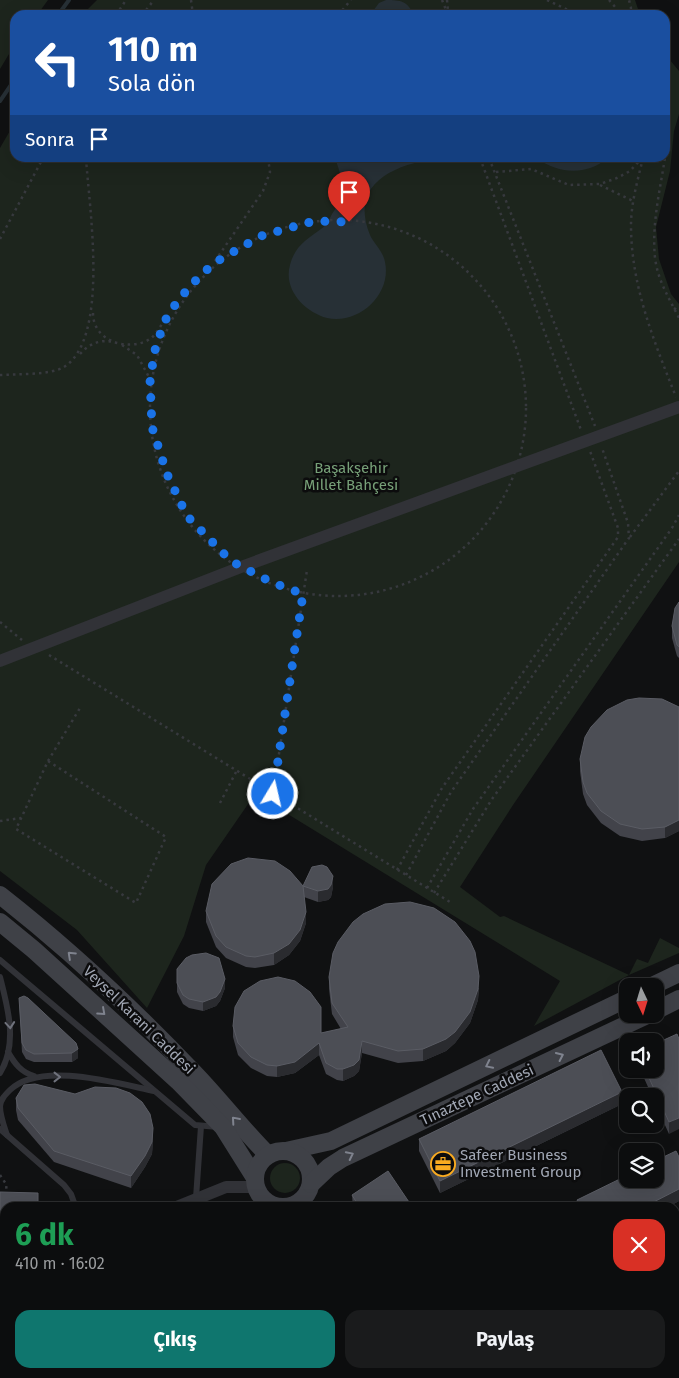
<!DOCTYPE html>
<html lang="tr">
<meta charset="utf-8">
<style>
:root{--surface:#0c0d0e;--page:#1a1b1c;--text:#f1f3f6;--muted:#9a9c9e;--line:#2c2d2e;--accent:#0f766e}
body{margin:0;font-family:"Fira Sans",sans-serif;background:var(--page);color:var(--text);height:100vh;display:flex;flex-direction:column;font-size:19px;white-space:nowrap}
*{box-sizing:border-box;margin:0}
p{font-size:16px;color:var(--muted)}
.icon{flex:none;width:28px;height:28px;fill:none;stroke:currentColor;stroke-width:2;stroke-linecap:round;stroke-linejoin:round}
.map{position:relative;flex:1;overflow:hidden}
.side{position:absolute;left:0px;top:1202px;width:680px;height:176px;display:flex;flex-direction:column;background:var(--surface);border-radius:15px 15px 0 0;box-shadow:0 5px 20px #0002,0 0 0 1px var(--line)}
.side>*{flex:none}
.top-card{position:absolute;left:10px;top:10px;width:660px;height:152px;border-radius:15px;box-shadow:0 5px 20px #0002,0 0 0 1px var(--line);background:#1a4fa0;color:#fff;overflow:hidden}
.needle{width:32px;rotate:176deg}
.fabs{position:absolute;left:619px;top:978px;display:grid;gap:10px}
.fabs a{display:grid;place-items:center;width:45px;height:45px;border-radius:10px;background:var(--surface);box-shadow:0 5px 20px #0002,0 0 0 1px var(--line);font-size:25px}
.pin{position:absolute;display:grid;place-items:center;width:42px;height:42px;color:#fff;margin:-51px -21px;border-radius:50% 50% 50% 0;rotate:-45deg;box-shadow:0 0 5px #0007}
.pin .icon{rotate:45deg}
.me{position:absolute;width:55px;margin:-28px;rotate:9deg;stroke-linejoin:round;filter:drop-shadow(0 0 4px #0008)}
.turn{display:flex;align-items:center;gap:18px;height:105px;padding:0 15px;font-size:22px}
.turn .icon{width:65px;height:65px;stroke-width:2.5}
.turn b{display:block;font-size:35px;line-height:42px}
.then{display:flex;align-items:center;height:48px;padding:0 15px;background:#0003;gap:10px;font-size:19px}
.round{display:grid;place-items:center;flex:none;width:52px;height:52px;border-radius:15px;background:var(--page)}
.overview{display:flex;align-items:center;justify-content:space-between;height:85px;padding:0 15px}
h1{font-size:30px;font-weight:700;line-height:38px;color:#1e9e55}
.primary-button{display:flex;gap:10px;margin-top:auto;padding:10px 15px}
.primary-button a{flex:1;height:58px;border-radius:15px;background:var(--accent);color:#fff;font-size:20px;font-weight:700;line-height:58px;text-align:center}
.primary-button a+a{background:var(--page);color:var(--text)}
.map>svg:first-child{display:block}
</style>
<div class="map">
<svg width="679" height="1378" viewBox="0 0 679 1378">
<rect width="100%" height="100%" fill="#101112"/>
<path fill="#1c1d1f" d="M127,1374H378L381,1378H131Z"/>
<g fill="#1d251d">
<path d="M0,0H48L37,15H15V44L0,69Z"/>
<path d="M97,0H635L640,15H82Z"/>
<path d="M665,54L679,71V114L674,131L670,171L656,227L659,259L671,294L679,304V562L513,805L460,887L500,917L504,916L629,975L637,959L648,963L660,938L679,948V953L629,975L534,1026L560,981L255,794L206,865L184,936L147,1008L77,930L0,871V148L15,122V158H665Z"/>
<circle cx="285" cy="1178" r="15"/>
<path d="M679,1364V1378H624L640,1374H675V1365Z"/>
</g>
<g fill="#273036">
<path d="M386,0C401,0 407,1 414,15H370L379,3Z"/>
<path d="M335,158H439C398,164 348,181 370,235C374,244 383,251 385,262C392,294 359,325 327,318C305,312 283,290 290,265C295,246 306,240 321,229C326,226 329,220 332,214C347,192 343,181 335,158Z"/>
<path d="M536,158H608C585,176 560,174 536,158Z"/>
</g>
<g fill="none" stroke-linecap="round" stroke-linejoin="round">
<g stroke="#273036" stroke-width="4">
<path d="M58,15L69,0"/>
<path d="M0,101L15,79"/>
</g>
<g stroke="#37393e" stroke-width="2.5" stroke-dasharray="2.5 4" stroke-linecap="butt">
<path d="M191,0L193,15"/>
<path d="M442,0L448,15"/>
<path d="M447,0L448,11"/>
<path d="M547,0L579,15"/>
<path d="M609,0L622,15"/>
<path d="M116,15L126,0"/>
<path d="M142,15L154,0"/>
<path d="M338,15L351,0"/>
<path d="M628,15L631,8L629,0"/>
<path d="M665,81C679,141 649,199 655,258C658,281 669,298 679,318"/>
<path d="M480,158L581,430"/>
<path d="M489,158L595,426"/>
<path d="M643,158C638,179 631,203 631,225C631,286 654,341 676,397"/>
<path d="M496,172L531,169L569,185L600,184L617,178L630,171L642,158"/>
<path d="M600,185L633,201"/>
<circle cx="338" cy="408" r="188"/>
<path d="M0,239L43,158"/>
<path d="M215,261L263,191L270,172L268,158"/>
<path d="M674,308L679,312"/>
<path d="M93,313C93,342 129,352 150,339C156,335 160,326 165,320"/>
<path d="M122,345L137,355L150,379"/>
<path d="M80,354C89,344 100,339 113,342"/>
<path d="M0,375C17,374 51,375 64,367C110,338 89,207 86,158"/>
<path d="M630,537L679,471"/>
<path d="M0,622L22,640"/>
<path d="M49,655L450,902"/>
<path d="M48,761L166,837L136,903L16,829L48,761L80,708"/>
<path d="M273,793L307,570"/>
<path d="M220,803L236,772"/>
<path d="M0,821L21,818"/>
<path d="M397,870L442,788L618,537V528L590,451"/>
<path d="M406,875L451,792L629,538L628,523L602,448"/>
<path d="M427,888L473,809L672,528L679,515"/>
<path d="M434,893L492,799L679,539"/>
<path d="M0,1175L6,1184L7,1195"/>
</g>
<g stroke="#313237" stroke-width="6">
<path d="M0,960L195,1125L218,1127"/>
<path d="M0,977C8,1008 18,1044 0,1073"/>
<path d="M8,1052C15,1064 21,1072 34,1076"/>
<path d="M0,1129L64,1185L71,1194L76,1208"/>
<path d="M7,1135C4,1126 0,1116 0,1106C1,1099 5,1095 10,1090C40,1061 116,1083 154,1091"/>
<path d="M196,1198L201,1126"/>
<path d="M3,1378L5,1370"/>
</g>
<g stroke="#313237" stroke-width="12">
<path d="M0,661L241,567L679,407"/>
<path d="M174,1208L226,1187H256"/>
<path d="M114,1374L117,1378"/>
<path d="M20,1378L21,1374"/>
</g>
<g stroke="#3f4147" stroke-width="18">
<path d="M0,895C69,949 134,1010 194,1073C220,1100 242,1129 268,1155"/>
<path d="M0,922L34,950L178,1081L223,1127L255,1178"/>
<path d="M652,986L679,973"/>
<path d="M655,1011L679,999"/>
<path d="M286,1151L331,1141L628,998"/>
<circle cx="283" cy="1179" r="28"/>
<path d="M311,1184L329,1167L343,1158L649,1014"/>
<path d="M402,1374L405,1378"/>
<path d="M423,1374L426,1378"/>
</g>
</g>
<g fill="#42434a">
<path d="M679,602V658L677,656L672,638V626Z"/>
<path d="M679,707V831L665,838L642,841L620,836L601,823L587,805L583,794L580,771V759Z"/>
<path d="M303,886L333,887L331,897L328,900L318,902L304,897L306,923L300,941L289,955L274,965L255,968L246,967L226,958L216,947L206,922V911Z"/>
<path d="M329,977L479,988L478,1000L470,1023L455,1043L446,1051L423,1061L398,1063L362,1053L359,1071L354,1076L343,1081L337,1080L326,1074L319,1055L295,1073L277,1077L267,1076L251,1068L238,1055L233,1037V1026L321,1033L341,1029L332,1014L329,989Z"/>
<path d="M177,983L225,988L220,1001L216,1006L203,1011L189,1008L183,1004L177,992Z"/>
<path d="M19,998L78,1058L72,1062H34L26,1059L22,1052Z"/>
<path d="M679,1039L669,1134L655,1103V1096H652L640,1069H655Z"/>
<path d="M16,1098L153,1140L152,1154L145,1167L131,1188L54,1162L18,1120L16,1110Z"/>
<path d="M622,1104L440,1193L419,1151V1139Z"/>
<path d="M679,1157V1201L666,1208H577V1200Z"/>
<path d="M0,1192L5,1208V1266H0Z"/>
<path d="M352,1195L413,1208H353Z"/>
<path d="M160,1374H239L232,1378H163Z"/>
</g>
<g fill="#2a2b2f">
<path d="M679,820V831L665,838V827Z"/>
<path d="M333,876V887L331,897L328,900L318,902V891Z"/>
<path d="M306,912V923L300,941L289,955L274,965V953Z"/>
<path d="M479,976L478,1000L470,1023L455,1043L446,1051L423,1061V1049Z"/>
<path d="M225,979V988L220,1001L216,1006L203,1011V1002Z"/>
<path d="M362,1041V1053L359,1071L354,1076L343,1081V1069Z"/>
<path d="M319,1043V1055L295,1073L277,1077V1066Z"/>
<path d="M78,1049V1058L72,1062V1053Z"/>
<path d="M622,1092V1104L440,1193V1181Z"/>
<path d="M679,1118V1129L669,1134V1122Z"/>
<path d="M153,1128V1140L152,1154L145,1167L131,1188V1176Z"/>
<path d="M679,1189V1201L666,1208H642Z"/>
<path d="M226,1374H239L232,1378H219Z"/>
</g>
<g fill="#4c4e55" stroke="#5a5c64">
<path d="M679,602V647L677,645L672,626L675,608Z"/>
<path d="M639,698L662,699L679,707V820L665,827L642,829L620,824L601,811L587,793L583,782L580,759L585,737L591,727L607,710L627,700Z"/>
<path d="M248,858L275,861L290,871L303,886L312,867L322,865L327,867L333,876L331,885L328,889L318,891L303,886L306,912L300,930L289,944L274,953L255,957L246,956L226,947L216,936L206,911L212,884L231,864Z"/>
<path d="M410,902L434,908L455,922L470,941L475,952L479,976L478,989L470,1012L455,1032L446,1039L423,1049L398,1051L362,1041L359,1060L354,1065L343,1069H337L326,1063L319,1043L295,1062L277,1066L267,1065L251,1057L238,1043L233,1026L235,1007L244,991L260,981L278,977L295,981L310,992L321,1007V1033L348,1027L332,1003L329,977L333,953L338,942L353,922L363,914L385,904Z"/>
<path d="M206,953L219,958L225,979L220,992L216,997L203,1002L189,999L183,995L177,983V969L186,958L192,955Z"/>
<path d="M24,996L28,998L76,1043L78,1049L72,1053L34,1054L26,1050L22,1043L19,998Z"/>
<path d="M677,1034L679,1039V1118L669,1122L645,1069H655V1044Z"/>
<path d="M601,1050L622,1092L440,1181L419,1139Z"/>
<path d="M35,1084L75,1094L95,1087L116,1088L130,1093L142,1102L150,1114L153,1128L152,1142L145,1156L131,1176L54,1151L18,1108L16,1098L24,1085Z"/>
<path d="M676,1151L679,1157V1189L642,1208H581L577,1200L628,1175V1179H655V1161Z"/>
<path d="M388,1171L413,1208H360L352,1195Z"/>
<path d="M0,1192L38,1193V1208H5V1254H0Z"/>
<path d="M166,1374H226L219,1378H169Z"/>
</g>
<defs><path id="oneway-chevron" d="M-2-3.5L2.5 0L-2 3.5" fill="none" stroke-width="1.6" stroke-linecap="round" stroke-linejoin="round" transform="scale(1.25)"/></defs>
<g stroke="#7f838e">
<use href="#oneway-chevron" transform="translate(71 955) rotate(-137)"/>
<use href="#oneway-chevron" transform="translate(102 1012) rotate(42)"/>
<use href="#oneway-chevron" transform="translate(560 1056) rotate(-25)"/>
<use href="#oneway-chevron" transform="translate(489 1065) rotate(154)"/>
<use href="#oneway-chevron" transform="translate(235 1120) rotate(-131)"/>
<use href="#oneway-chevron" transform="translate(350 1155) rotate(-26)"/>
</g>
<g stroke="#6f727c">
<use href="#oneway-chevron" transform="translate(10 1025) rotate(85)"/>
<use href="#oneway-chevron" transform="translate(57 1077)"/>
</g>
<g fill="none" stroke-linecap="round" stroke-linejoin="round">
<path stroke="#1a73e8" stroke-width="9" stroke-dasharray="0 16.2" d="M273,794L303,594L271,582L231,561L187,516L167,474L152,427L150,379L156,345L168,314L190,286L214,263L261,236L314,221L349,222"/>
</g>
<defs>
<symbol id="office-ring" viewBox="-11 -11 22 22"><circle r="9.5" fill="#0c0c0d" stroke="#faab20" stroke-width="1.5"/><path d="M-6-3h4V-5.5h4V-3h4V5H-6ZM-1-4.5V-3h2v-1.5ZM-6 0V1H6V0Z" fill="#faab20"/></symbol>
</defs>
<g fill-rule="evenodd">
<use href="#office-ring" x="429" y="1150" width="28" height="28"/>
</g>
<g text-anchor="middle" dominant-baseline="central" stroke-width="5" stroke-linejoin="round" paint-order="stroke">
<g font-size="15" fill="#77a078" stroke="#0c0c0d">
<text x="351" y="468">Başakşehir<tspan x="351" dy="17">Millet Bahçesi</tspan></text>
</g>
<g font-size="15" fill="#a1a7b4" stroke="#0c0c0d">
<text transform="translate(139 1020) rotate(44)">Veysel Karani Caddesi</text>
<text transform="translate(477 1095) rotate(-25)">Tınaztepe Caddesi</text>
</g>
<g font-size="15" fill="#a1a7b4" stroke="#0c0c0d" text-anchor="start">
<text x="460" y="1155">Safeer Business<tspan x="460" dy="17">Investment Group</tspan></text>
</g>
</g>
</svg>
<div class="fabs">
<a><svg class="needle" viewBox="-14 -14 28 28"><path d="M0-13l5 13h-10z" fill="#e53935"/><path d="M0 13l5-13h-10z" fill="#9a9c9e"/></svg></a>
<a><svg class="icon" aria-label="sound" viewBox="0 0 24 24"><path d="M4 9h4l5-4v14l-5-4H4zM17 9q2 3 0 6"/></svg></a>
<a><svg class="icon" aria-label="search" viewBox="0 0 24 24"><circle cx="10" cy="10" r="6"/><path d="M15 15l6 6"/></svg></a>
<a><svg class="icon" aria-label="layers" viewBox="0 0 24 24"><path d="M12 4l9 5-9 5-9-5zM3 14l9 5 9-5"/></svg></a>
</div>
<div class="pin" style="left:349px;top:222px;background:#d93025"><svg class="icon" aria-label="arrive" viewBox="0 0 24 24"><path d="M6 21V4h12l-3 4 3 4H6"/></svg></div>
<svg class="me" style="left:273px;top:794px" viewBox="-20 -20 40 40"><circle r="17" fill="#1a73e8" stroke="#fff" stroke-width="3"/><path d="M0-11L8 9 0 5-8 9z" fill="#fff"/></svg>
<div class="top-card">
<div class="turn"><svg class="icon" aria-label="left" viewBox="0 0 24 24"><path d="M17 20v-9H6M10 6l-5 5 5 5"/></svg><div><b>110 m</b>Sola dön</div></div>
<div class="then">Sonra<svg class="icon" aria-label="arrive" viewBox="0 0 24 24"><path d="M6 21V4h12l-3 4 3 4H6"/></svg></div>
</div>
<section class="side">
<div class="overview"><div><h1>6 dk</h1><p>410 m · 16:02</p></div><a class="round" style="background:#d93025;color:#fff"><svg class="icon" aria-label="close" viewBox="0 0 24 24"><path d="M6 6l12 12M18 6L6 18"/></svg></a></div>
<div class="primary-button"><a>Çıkış</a><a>Paylaş</a></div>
</section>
</div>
